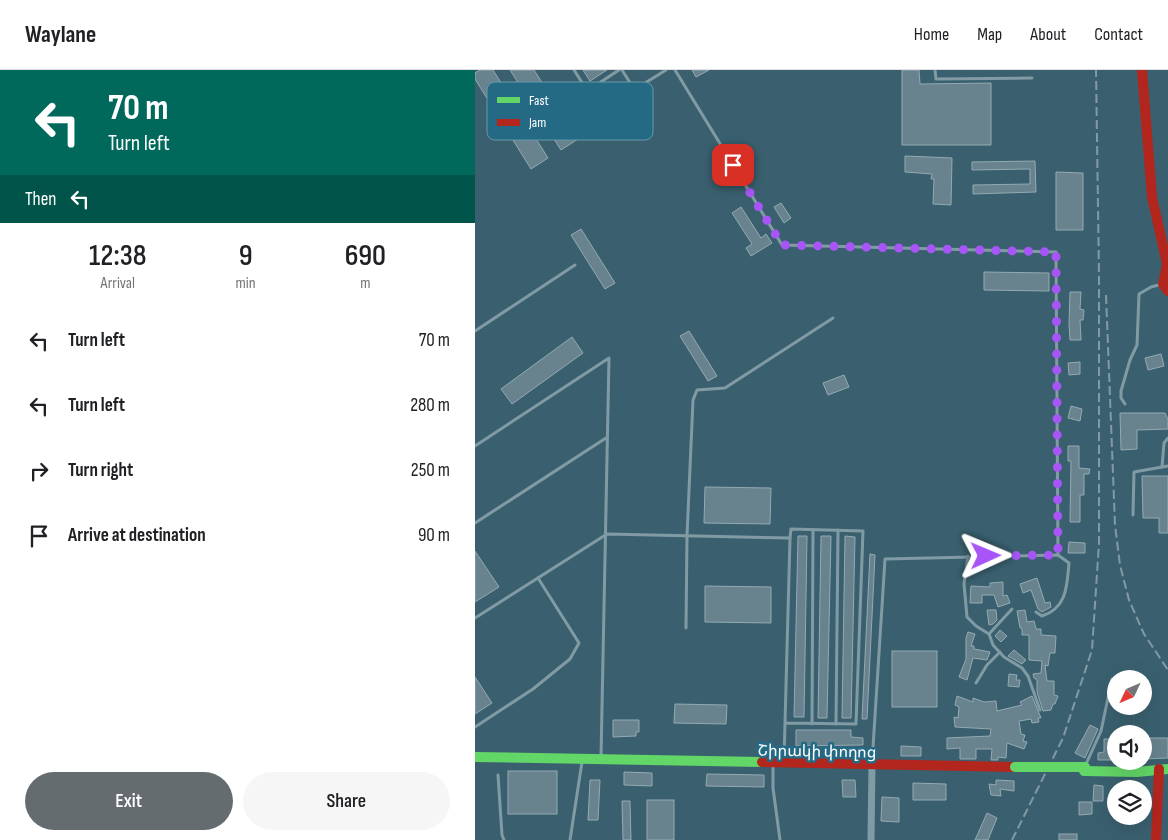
<!DOCTYPE html>
<meta charset="utf-8">
<style>
:root{--surface:#fff;--page:#f6f6f6;--text:#202124;--muted:#757577;--line:#e0e0e0;--accent:#656c70}
body{margin:0;font-family:"Sofia Sans Condensed","Noto Sans Armenian",sans-serif;background:var(--page);color:var(--text);height:100vh;display:flex;flex-direction:column;font-size:19px;white-space:nowrap}
*{box-sizing:border-box;margin:0}
p{font-size:16px;color:var(--muted)}
.icon{flex:none;width:28px;height:28px;fill:none;stroke:currentColor;stroke-width:2;stroke-linecap:round;stroke-linejoin:round}
.map{position:relative;flex:1;overflow:hidden}
.side{display:flex;flex-direction:column;background:var(--surface);width:475px}
.side>*{flex:none}
.hud{background:#00695c;color:#fff;overflow:hidden}
.needle{width:32px;rotate:226deg}
.buttons{position:absolute;left:632px;top:600px;display:grid;gap:10px}
.buttons a{display:grid;place-items:center;width:45px;height:45px;border-radius:50%;background:var(--surface);box-shadow:0 5px 20px #0002;font-size:25px}
.pin{position:absolute;display:grid;place-items:center;width:42px;height:42px;color:#fff;margin:-21px;border-radius:10px;box-shadow:0 2px 8px #0006}
.me{position:absolute;width:55px;margin:-28px;rotate:89deg;stroke-linejoin:round;filter:drop-shadow(0 0 4px #0008)}
.turn{display:flex;align-items:center;gap:18px;height:105px;padding:0 25px;font-size:22px}
.turn .icon{width:65px;height:65px;stroke-width:2.5}
.turn b{display:block;font-size:35px;line-height:42px}
.then{display:flex;align-items:center;height:48px;padding:0 25px;background:#0003;gap:10px;font-size:19px}
.eta{display:flex;justify-content:space-evenly;align-items:center;height:85px;text-align:center}
.eta b{font-size:30px;font-weight:600;line-height:35px}
.action{display:flex;gap:10px;margin-top:auto;padding:10px 25px}
.action a{flex:1;height:58px;border-radius:30px;background:var(--accent);color:#fff;font-size:20px;font-weight:600;line-height:58px;text-align:center}
.action a+a{background:var(--page);color:var(--text)}
ul{padding:0;list-style:none}
li{display:flex;align-items:center;gap:15px;height:65px;padding:0 25px}
li div{flex:1}
li b{display:block;font-size:19px}
li em{font-style:normal}
header{display:flex;align-items:center;gap:30px;box-sizing:border-box;height:70px;padding:0 25px;background:var(--surface);border-bottom:1px solid var(--line)}
header strong{font-size:24px}
nav{display:flex;gap:28px;margin-inline-start:auto;font-size:18px}
main{display:flex;flex:1;min-height:0}
.map>svg:first-child{display:block}
</style>
<header>
<strong>Waylane</strong>
<nav><a>Home</a><a>Map</a><a>About</a><a>Contact</a></nav>
</header>
<main>
<section class="side">
<div class="hud">
<div class="turn"><svg class="icon" aria-label="left" viewBox="0 0 24 24"><path d="M17 20v-9H6M10 6l-5 5 5 5"/></svg><div><b>70 m</b>Turn left</div></div>
<div class="then">Then<svg class="icon" aria-label="left" viewBox="0 0 24 24"><path d="M17 20v-9H6M10 6l-5 5 5 5"/></svg></div>
</div>
<div class="eta">
<div><b>12:38</b><p>Arrival</p></div>
<div><b>9</b><p>min</p></div>
<div><b>690</b><p>m</p></div>
</div>
<ul>
<li><svg class="icon" aria-label="left" viewBox="0 0 24 24"><path d="M17 20v-9H6M10 6l-5 5 5 5"/></svg><div><b>Turn left</b></div><em>70 m</em></li>
<li><svg class="icon" aria-label="left" viewBox="0 0 24 24"><path d="M17 20v-9H6M10 6l-5 5 5 5"/></svg><div><b>Turn left</b></div><em>280 m</em></li>
<li><svg class="icon" aria-label="right" viewBox="0 0 24 24"><path d="M7 20v-9h11M14 6l5 5-5 5"/></svg><div><b>Turn right</b></div><em>250 m</em></li>
<li><svg class="icon" aria-label="arrive" viewBox="0 0 24 24"><path d="M6 21V4h12l-3 4 3 4H6"/></svg><div><b>Arrive at destination</b></div><em>90 m</em></li>
</ul>
<div class="action"><a>Exit</a><a>Share</a></div>
</section>
<div class="map">
<svg width="693" height="770" viewBox="0 0 693 770">
<rect width="100%" height="100%" fill="#3a606f"/>
<g fill="#68838e" stroke="#94aab3">
<path d="M5,0H18L73,88L56,99L0,9V3Z"/>
<path d="M35,0H59L103,69L86,80Z"/>
<path d="M108,0H132L115,11Z"/>
<path d="M217,0H234L221,7Z"/>
<path d="M427,0H444L445,14L516,13V75H427Z"/>
<path d="M430,86L477,88L476,135L458,134L459,109H456L457,104L430,102Z"/>
<path d="M560,91L561,122L498,124V115L555,114V99L497,100V92Z"/>
<path d="M581,102L608,103V160H581Z"/>
<path d="M306,133L316,148L309,153L299,137Z"/>
<path d="M266,137L286,168L291,164L297,173L276,186L271,178L277,174L257,143Z"/>
<path d="M106,159L140,213L130,219L96,165Z"/>
<path d="M509,202L574,203V221L509,220Z"/>
<path d="M595,222H606L605,239L609,240L608,250H605L606,270H595L594,254Z"/>
<path d="M214,261L242,306L233,311L205,266Z"/>
<path d="M97,267L108,283L37,334L26,319Z"/>
<path d="M686,284L689,296L673,300L670,288Z"/>
<path d="M605,292V304L594,305L593,293Z"/>
<path d="M369,305L374,317L353,325L348,313Z"/>
<path d="M596,336L607,339L605,351L593,348Z"/>
<path d="M645,343H690L693,349V359L662,360V379L646,380Z"/>
<path d="M593,376H604V398L615,399L614,404H609V425H605V452H595L596,391H593Z"/>
<path d="M667,406H693V463H684V448H668Z"/>
<path d="M230,417L296,418L295,454L229,453Z"/>
<path d="M323,466H332L329,647H319Z"/>
<path d="M346,466H356L352,648H343Z"/>
<path d="M370,466L380,467L376,648H367Z"/>
<path d="M594,472L610,473V483H593Z"/>
<path d="M0,481L24,517L0,532Z"/>
<path d="M395,484L400,485L392,649H387Z"/>
<path d="M562,508L570,533L575,532L576,537L567,542L563,539L556,520L548,523L545,514Z"/>
<path d="M528,512V526L532,525L535,533L523,537L519,525H507V533H495L496,516L515,517V513Z"/>
<path d="M230,516L296,517V553L230,552Z"/>
<path d="M512,540H521L522,550L518,554L514,555Z"/>
<path d="M550,540L552,552L559,551L561,559H566V565L581,566L580,583H575L573,596L570,595L572,611H579V625L583,626L580,634H578L576,640L568,641L562,622V610L559,608L558,604L566,603L567,591L554,590V565H547V558H545L542,541Z"/>
<path d="M525,560L532,566L526,572L520,566Z"/>
<path d="M493,562L500,564L496,576H499V579L515,582L512,590L498,588L492,610L484,607L491,589V568Z"/>
<path d="M539,580L551,590L547,594L533,586Z"/>
<rect x="417" y="581" width="45" height="56"/>
<path d="M534,604L542,605L541,610H545L544,617L533,616Z"/>
<path d="M0,607L17,633L0,644Z"/>
<path d="M482,626L498,632V628L509,632L521,631L522,641L547,635L545,632L557,626L566,648H563L564,652L557,653L556,649L544,651L546,664L550,665L548,671L552,672L549,679L532,673L531,688L523,687V690H516L517,679H501V689H485V678L472,679V668L515,666L516,659L480,657L479,647L483,648L484,637L480,635Z"/>
<path d="M200,634L252,635L251,654L199,653Z"/>
<path d="M138,650H164V662H161V666L138,667Z"/>
<path d="M615,655L623,659L610,688L600,683Z"/>
<path d="M321,660H376V667L388,668V675L321,676Z"/>
<path d="M669,668H693V688L669,689Z"/>
<path d="M629,669H641V690H623V683L629,682Z"/>
<path d="M426,676L446,677V686H426Z"/>
<rect x="33" y="701" width="49" height="43"/>
<path d="M149,702L177,703V716L149,715Z"/>
<path d="M232,704L289,705V717L231,716Z"/>
<path d="M115,710H125L123,750H113Z"/>
<path d="M367,710H380L381,727H368Z"/>
<path d="M521,710L539,711V721L525,719L526,726L516,725L514,714L521,715Z"/>
<path d="M438,713L471,714V730H438Z"/>
<path d="M619,715L628,716V731H618Z"/>
<path d="M407,727L424,728V752L406,751Z"/>
<rect x="172" y="730" width="27" height="40"/>
<path d="M147,731H155L156,770H148Z"/>
<path d="M604,732H617V744L604,745Z"/>
<path d="M512,743L522,748L513,770H500Z"/>
<rect x="584" y="764" width="18" height="6"/>
</g>
<g fill="none" stroke-linecap="round" stroke-linejoin="round">
<g stroke="#819ba5" stroke-width="3">
<path d="M99,0L125,41L191,0"/>
<path d="M147,0L159,19"/>
<path d="M200,0L307,175L581,182L583,485"/>
<path d="M460,0L461,9L557,8"/>
<path d="M112,21L144,0"/>
<path d="M0,261L100,195"/>
<path d="M650,334L646,328V321L655,290L662,275L664,224L676,217L687,214"/>
<path d="M0,376L134,288L126,687"/>
<path d="M687,397L689,373L693,368"/>
<path d="M658,445L659,402L693,396"/>
<path d="M0,453L131,368"/>
<path d="M493,486L489,514L492,547L501,556L514,564L518,575L529,587L547,598L553,606L565,640"/>
<path d="M0,548L132,464L315,468"/>
<path d="M211,558L212,466L218,330L222,320L250,318L358,248"/>
<path d="M514,564L537,539"/>
<path d="M501,613L512,595L525,582"/>
<path d="M337,654L338,460"/>
<path d="M361,654L363,460"/>
<path d="M0,657L58,619L95,589L104,573L63,508"/>
<path d="M309,690L315,468L316,459L388,461L381,654L310,653"/>
<path d="M397,693L410,489L583,485L594,493C592,516 592,538 567,546L561,542"/>
<path d="M298,694V718L305,770"/>
<path d="M611,694L626,661L637,609H651"/>
<path d="M23,705L27,765L29,770"/>
<path d="M95,770L107,692"/>
</g>
<path stroke="#819ba5" stroke-width="7" d="M396,770L397,694"/>
<g stroke="#63d668" stroke-width="10">
<path d="M0,687L287,692"/>
<path d="M609,701L662,702L693,699"/>
</g>
<g stroke="#b3261e" stroke-width="10">
<path d="M667,0L677,127L692,194L688,214L693,221"/>
<path d="M287,692L540,697"/>
<path d="M681,770L684,699"/>
</g>
<g stroke="#819aa4" stroke-width="2" stroke-dasharray="9 4" stroke-linecap="butt">
<path d="M631,225L640,455L645,495L654,530L669,564L693,600"/>
<path d="M537,770L588,668L617,580L624,473V203L621,0"/>
</g>
<path stroke="#63d668" stroke-width="10" d="M540,697H610"/>
</g>
<g fill="none" stroke-linecap="round" stroke-linejoin="round">
<path stroke="#a855f7" stroke-width="9" stroke-dasharray="0 16.2" d="M258,95L307,175L581,182L583,485L511,486"/>
</g>
<g text-anchor="middle" dominant-baseline="central" stroke-width="5" stroke-linejoin="round" paint-order="stroke">
<g font-size="16" fill="#fff" stroke="#246a85">
<text transform="translate(342 682) rotate(1)">Շիրակի փողոց</text>
</g>
</g>
<rect x="12" y="12" width="166" height="58" rx="8" fill="#246a85" stroke="#6697aa" stroke-width="1"/>
<rect x="22" y="27" width="23" height="6" fill="#63d668"/>
<rect x="22" y="49" width="23" height="7" fill="#b3261e"/>
<g font-size="14" fill="#fff">
<text x="54" y="35">Fast</text>
<text x="54" y="57">Jam</text>
</g>
</svg>
<div class="buttons">
<a><svg class="needle" viewBox="-14 -14 28 28"><path d="M0-13l5 13h-10z" fill="#e53935"/><path d="M0 13l5-13h-10z" fill="#757577"/></svg></a>
<a><svg class="icon" aria-label="sound" viewBox="0 0 24 24"><path d="M4 9h4l5-4v14l-5-4H4zM17 9q2 3 0 6"/></svg></a>
<a><svg class="icon" aria-label="layers" viewBox="0 0 24 24"><path d="M12 4l9 5-9 5-9-5zM3 14l9 5 9-5"/></svg></a>
</div>
<div class="pin" style="left:258px;top:95px;background:#d93025"><svg class="icon" aria-label="arrive" viewBox="0 0 24 24"><path d="M6 21V4h12l-3 4 3 4H6"/></svg></div>
<svg class="me" style="left:511px;top:486px" viewBox="-20 -20 40 40"><path d="M0-17L14 15 0 8-14 15z" fill="#a855f7" stroke="#fff" stroke-width="4"/></svg>
</div>
</main>
